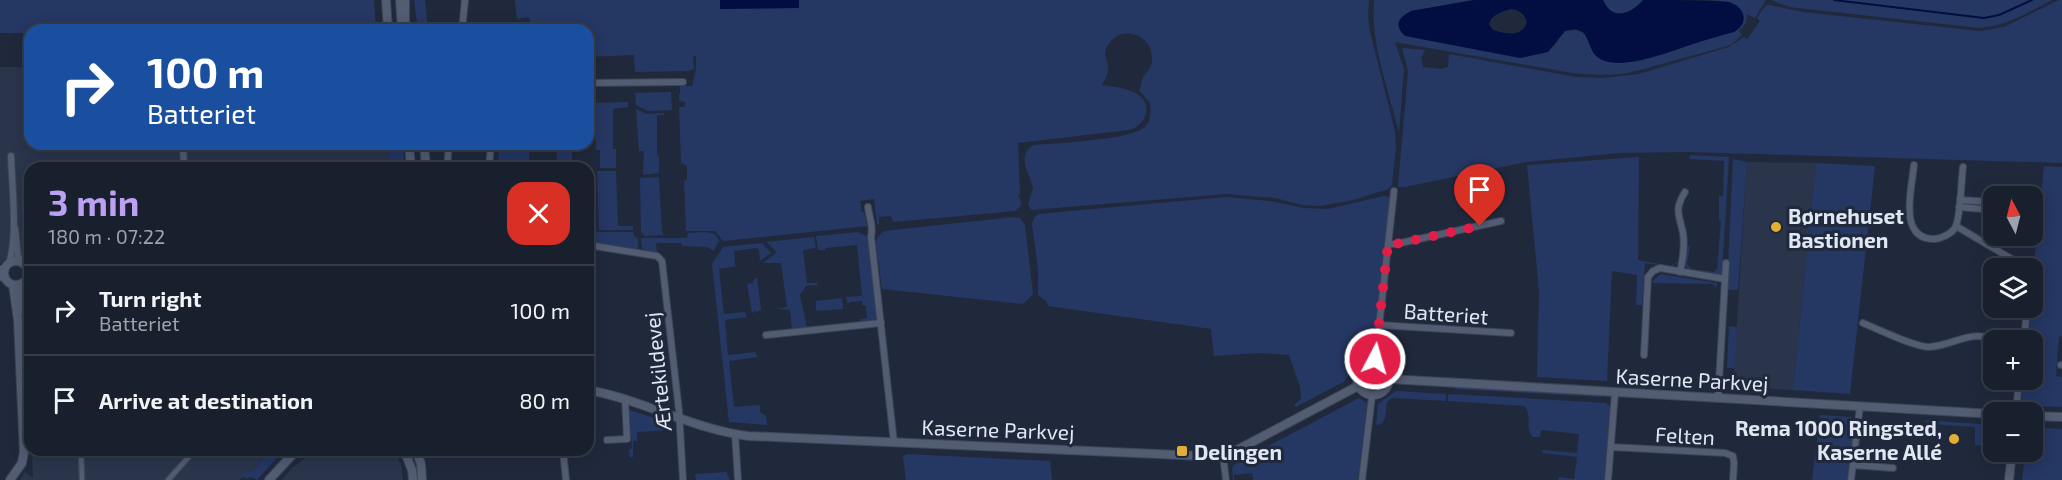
<!DOCTYPE html>
<meta charset="utf-8">
<style>
:root{--surface:#181f2d;--page:#212735;--text:#f1f3f6;--muted:#9fa2aa;--line:#363d49;--accent:#bca0f2}
body{margin:0;font-family:"Exo 2",sans-serif;background:var(--page);color:var(--text);height:100vh;display:flex;flex-direction:column;font-size:22px;white-space:nowrap}
*{box-sizing:border-box;margin:0}
p{font-size:20px;color:var(--muted)}
.icon{flex:none;width:33px;height:33px;fill:none;stroke:currentColor;stroke-width:2;stroke-linecap:round;stroke-linejoin:round}
.map{position:relative;flex:1;overflow:hidden}
.details{position:absolute;left:24px;top:162px;width:570px;height:294px;display:flex;flex-direction:column;background:var(--surface);border-radius:18px;box-shadow:0 3px 15px #0003,0 0 0 2px var(--line)}
.details>*{flex:none}
.hud{position:absolute;left:24px;top:24px;width:570px;height:126px;border-radius:18px;box-shadow:0 3px 15px #0003,0 0 0 2px var(--line);background:#1a4fa0;color:#fff;overflow:hidden}
.needle{width:39px;rotate:353deg}
.buttons{position:absolute;left:1983px;top:186px;display:grid;gap:12px}
.buttons a{display:grid;place-items:center;width:60px;height:60px;border-radius:12px;background:var(--surface);box-shadow:0 3px 15px #0003,0 0 0 2px var(--line);font-size:30px}
.pin{position:absolute;display:grid;place-items:center;width:51px;height:51px;color:#fff;margin:-62px -26px;border-radius:50% 50% 50% 0;rotate:-45deg;box-shadow:0 0 6px #0007}
.pin .icon{rotate:45deg}
.me{position:absolute;width:66px;margin:-33px;rotate:6deg;stroke-linejoin:round;filter:drop-shadow(0 0 4px #0008)}
.turn{display:flex;align-items:center;gap:21px;height:126px;padding:0 24px;font-size:27px}
.turn .icon{width:78px;height:78px;stroke-width:2.5}
.turn b{display:block;font-size:42px;line-height:51px}
.round{display:grid;place-items:center;flex:none;width:63px;height:63px;border-radius:18px;background:var(--page)}
.summary{display:flex;align-items:center;justify-content:space-between;height:102px;padding:0 24px}
h1{font-size:36px;font-weight:700;line-height:45px;color:var(--accent)}
ul{padding:0;list-style:none}
li{display:flex;align-items:center;gap:18px;height:90px;padding:0 24px;border-top:2px solid var(--line)}
li div{flex:1}
li b{display:block;font-size:22px}
li em{font-style:normal}
.map>svg:first-child{display:block}
</style>
<div class="map">
<svg width="2062" height="480" viewBox="0 0 2062 480">
<rect width="100%" height="100%" fill="#20293c"/>
<g fill="#2a354c">
<path d="M0,67H30V144H388L389,168H30V262L26,258L5,259L0,264Z"/>
<path d="M1747,162L1816,163L1793,390L1733,387Z"/>
<path d="M32,450H270L253,471L239,480H20L25,472L33,478Z"/>
<path d="M316,450H394L401,465L403,480H282L291,469Z"/>
</g>
<g fill="#253763">
<path d="M0,0H374L376,30H30V33H0Z"/>
<path d="M414,0H425L428,30H418Z"/>
<path d="M515,0H1369L1368,17L1370,32L1395,131L1396,147L1392,185L1388,189L1354,200L1320,206L1303,205L1275,198L1227,194L1031,210L1028,204L1033,188C1030,174 1015,155 1034,145C1056,143 1134,140 1146,126C1151,119 1151,111 1150,103L1139,90C1142,85 1141,81 1143,77C1147,71 1152,68 1152,61C1154,36 1125,25 1111,41C1099,55 1110,60 1108,72C1107,76 1104,81 1102,85C1114,87 1130,88 1140,96C1154,108 1143,127 1129,130L1018,143L1020,194H1018L1022,204L1016,211L893,222L891,216L879,217V224H877L874,199L860,201L862,212H864L868,226L723,241L715,231H686L684,181L687,180V166L681,163L679,107H685V102L679,101V94H680V86H692L696,69V56H693L694,69L688,71L635,72L634,55L588,57V30H535L545,29L543,23H530L529,17L517,19Z"/>
<path d="M1374,0H1474L1411,11L1553,47L1565,31C1581,28 1587,33 1591,48L1673,51L1690,45L1731,2L1711,0H1766L1755,18L1747,14L1746,23L1739,31L1742,35L1731,45L1640,70L1622,74L1599,75L1572,73L1395,42L1404,69L1399,132C1389,92 1370,41 1374,0Z"/>
<path d="M1603,0H1643C1630,15 1612,21 1603,0Z"/>
<path d="M1771,0H2052C2029,12 2005,27 1979,28L1789,7Z"/>
<path d="M2059,0H2062V163L1689,152L1620,153L1526,162L1405,187H1398L1408,71L1402,48L1425,50L1421,58L1423,67L1441,69L1448,67L1449,54L1576,77L1603,78L1639,74L1729,47L1744,37L1747,39L1760,21L1757,18L1765,6L1769,5L1803,12L1980,31L2004,27Z"/>
<path d="M671,92L672,110L648,111L636,105L635,93Z"/>
<path d="M628,102V107L613,109V149H616V168H600V150H596L594,103Z"/>
<path d="M636,109L647,114L663,113L664,115H657V155L659,156V173L643,175L644,151H639Z"/>
<path d="M388,144H403L405,168H389Z"/>
<path d="M499,144H529V168H498Z"/>
<path d="M553,144H572V161L557,164V146H553Z"/>
<path d="M1690,155L1729,157L1722,273L1719,275L1688,269L1685,265L1688,246H1690L1687,264L1691,269L1714,272L1717,269L1721,220H1719V196H1723L1724,161L1689,159Z"/>
<path d="M1639,157L1638,260L1671,266L1677,262L1680,247L1677,263L1671,267L1645,263L1642,305H1636L1637,275L1612,271L1607,381L1537,377L1539,291L1527,165Z"/>
<path d="M1733,159L1747,162L1738,290H1730L1727,288Z"/>
<path d="M1816,163L1875,166L1850,394L1793,390Z"/>
<path d="M2044,166L2062,167V336L2059,337L2056,376L2062,377V407L2029,406L2021,402L2023,380H2032V340H2028L2031,308H2032L2035,257Z"/>
<path d="M597,171H616L618,226H633V230H599Z"/>
<path d="M659,177L662,232L664,235L645,236L641,232L640,178Z"/>
<path d="M1384,196L1389,197L1390,200L1373,354L1359,359L1353,366L1345,381L1296,407L1294,405L1301,399L1300,387L1289,355L1259,353L1214,356L1211,329L1048,306L1047,302L1038,295V270L1032,224L1034,218L1038,214L1226,197L1270,201L1304,208L1328,209Z"/>
<path d="M1013,217L1020,218L1025,225L1033,294L1023,304L882,289L876,243L877,238L884,231Z"/>
<path d="M588,226H591L592,230L595,232H633L634,236L638,239V249L588,242Z"/>
<path d="M705,232L715,234L720,242H718L714,251L707,247L682,246L681,243H656L657,252L642,249L641,238H687L688,233Z"/>
<path d="M858,232L869,237L877,317L874,321H861L860,319L867,318L866,306L862,305V301L850,302L848,304L846,297L862,296L857,245L826,248L825,250H818L816,236Z"/>
<path d="M814,237L816,248L803,250L807,283H817L818,286L815,285L806,286L800,295L807,328L792,329L790,310L777,309L787,307L781,263H763L776,253L775,250L766,242Z"/>
<path d="M762,243L771,253L760,261L759,250L756,248L734,251L735,265L737,266L719,269L724,314L745,312L747,317L725,320L728,355L755,352L758,357L729,361L734,407L760,405V412L766,416L767,425L729,422L712,264L723,247Z"/>
<path d="M1661,274L1717,283V288L1713,284L1653,283V280Z"/>
<path d="M757,278L761,310L756,312L755,310L754,312L752,313L747,284L753,283L754,279Z"/>
<path d="M30,283V333L26,341L28,376L24,297L26,288Z"/>
<path d="M842,298L843,309L816,311V301Z"/>
<path d="M1729,326L1737,327L1735,368H1727Z"/>
<circle cx="1373" cy="379" r="11"/>
<path d="M1442,377L1604,386V387L1459,380L1442,379Z"/>
<path d="M1455,387L1602,395V397L1455,389Z"/>
<path d="M1396,391L1446,394V401L1392,398L1387,402C1385,412 1388,424 1376,425L1378,404Z"/>
<path d="M1452,394L1606,403L1611,407L1605,480H1558L1559,477L1574,479L1577,457L1542,453V450L1577,453L1579,434L1541,430L1540,437H1533C1524,429 1533,415 1524,406L1448,401V395Z"/>
<path d="M1359,398L1367,403L1358,480H1253L1252,473L1234,475V480H1233L1232,468L1236,463Z"/>
<path d="M629,410L664,421L673,426L674,430L637,432V441H633V457H630L629,450L632,448Z"/>
<path d="M1820,415L1851,417L1855,421L1847,480H1812Z"/>
<path d="M1925,420L1993,425V447L1975,445V427L1926,424V433H1924Z"/>
<path d="M2033,427L2062,429V480H2022L2025,452H2032Z"/>
<path d="M270,450H284L257,480L251,477L246,479L241,474L253,471Z"/>
<path d="M907,454L1050,461L1052,480H906L903,456Z"/>
<path d="M726,472L730,480H696L695,474Z"/>
</g>
<g fill="#020d41" fill-rule="evenodd">
<path d="M720,0H799V8L720,9Z"/>
<path d="M1474,0H1603C1612,21 1630,15 1643,0C1670,0 1701,0 1728,2C1745,6 1750,23 1734,32C1719,36 1704,40 1690,45C1668,52 1616,74 1596,56C1590,50 1589,39 1583,32L1575,29L1565,31L1548,52L1520,58L1405,36C1393,25 1399,17 1411,11ZM1511,9C1520,10 1523,13 1527,21C1523,38 1506,34 1493,30L1489,24C1492,14 1501,12 1511,9Z"/>
</g>
<g fill="none" stroke-linecap="round" stroke-linejoin="round">
<path stroke="#020d41" stroke-width="2" d="M1834,0L1984,18L1999,15L2032,0"/>
<defs>
<g id="pedestrian">
<path d="M81,450L82,480"/>
<path d="M168,480L195,450"/>
</g>
<g id="minor">
<path d="M462,30L465,0"/>
<path d="M588,83L683,82"/>
<path d="M183,144L184,168"/>
<path d="M1914,165C1912,188 1897,240 1935,239C1942,238 1951,234 1955,228C1961,217 1961,181 1963,167"/>
<path d="M447,168L449,144"/>
<path d="M489,168L491,144"/>
<path d="M1960,200L1994,202"/>
<path d="M868,207C869,217 874,226 871,236L894,443"/>
<path d="M1959,207L1994,210"/>
<path d="M1956,226L2027,268"/>
<path d="M15,228L18,256L23,263"/>
<path d="M1388,244H1396L1501,221"/>
<path d="M588,245L657,256L662,261L679,411L683,480"/>
<path d="M9,263C18,238 12,185 11,156"/>
<path d="M2031,268V267"/>
<path d="M0,269L5,268"/>
<path d="M1680,272C1683,259 1685,246 1683,233C1679,214 1674,210 1685,192"/>
<path d="M0,277L6,279"/>
<path d="M1863,323C1878,329 1914,347 1929,347C1956,345 1969,329 1997,340"/>
<path d="M1379,325L1511,333"/>
<path d="M766,335L881,323"/>
<path d="M2024,340L2027,308"/>
<path d="M1644,355L1648,277L1653,271L1660,268L1725,279"/>
<path d="M1375,363L1394,191"/>
<path d="M2061,365H2062"/>
<path d="M1718,398L1726,263"/>
<path d="M2016,412L2019,380"/>
<path d="M735,434L738,480"/>
<path d="M607,440L627,439L625,398"/>
<path d="M1611,447L1725,453L1733,456L1734,463L1733,480"/>
<path d="M563,450L566,480"/>
<path d="M429,451V450"/>
<path d="M1223,455L1226,480"/>
<path d="M1853,465L1893,468"/>
<path d="M1362,480L1372,396"/>
<path d="M1608,480L1615,393"/>
<path d="M1851,480L1860,406"/>
</g>
<g id="tertiary">
<path d="M386,0L388,30"/>
<path d="M400,0L402,30"/>
<path d="M405,26V0"/>
<path d="M409,144L411,168"/>
<path d="M424,144L426,168"/>
<circle cx="16" cy="273" r="12"/>
<path d="M19,310L21,284"/>
<circle cx="1373" cy="379" r="16"/>
<path d="M1390,379L1994,414"/>
<path d="M588,390C643,400 693,429 748,436L1203,456L1223,455L1239,449L1358,386"/>
<path d="M2032,416L2062,417"/>
<path d="M404,450L412,470L413,480"/>
<path d="M416,450L421,464L422,480"/>
<path d="M10,480L22,463L24,452L18,320L13,285"/>
<path d="M269,480L293,454L300,450"/>
<path d="M2009,480L2012,452"/>
</g>
</defs>
<use href="#pedestrian" stroke="#3d4454" stroke-width="7"/>
<use href="#minor" stroke="#3d4454" stroke-width="8"/>
<use href="#tertiary" stroke="#3d4454" stroke-width="10"/>
<use href="#pedestrian" stroke="#525c72" stroke-width="4.5"/>
<use href="#minor" stroke="#525c72" stroke-width="6"/>
<use href="#tertiary" stroke="#525c72" stroke-width="8"/>
</g>
<g fill="none" stroke-linecap="round" stroke-linejoin="round">
<path stroke="#e11d48" stroke-width="10" stroke-dasharray="0 18" d="M1375,359L1388,244H1396L1480,226"/>
</g>
<g fill="#e2af34" stroke="#20293c" stroke-width="2">
<circle cx="1776" cy="227" r="6"/>
<circle cx="1954" cy="439" r="6"/>
<rect x="1176" y="445" width="12" height="12" rx="3"/>
</g>
<g text-anchor="middle" dominant-baseline="central" stroke-width="6" stroke-linejoin="round" paint-order="stroke">
<g font-size="21" font-weight="bold" fill="#e0e7f3" stroke="#20293c" text-anchor="start">
<text x="1788" y="215">Børnehuset<tspan x="1788" dy="24">Bastionen</tspan></text>
<text x="1942" y="427" text-anchor="end">Rema 1000 Ringsted,<tspan x="1942" dy="24">Kaserne Allé</tspan></text>
<text x="1194" y="451">Delingen</text>
</g>
<g font-size="21" fill="#e0e7f3" stroke="#20293c">
<text transform="translate(1446 313) rotate(4)">Batteriet</text>
<text transform="translate(657 372) rotate(-96)">Ærtekildevej</text>
<text transform="translate(1692 379) rotate(3)">Kaserne Parkvej</text>
<text transform="translate(998 429) rotate(2)">Kaserne Parkvej</text>
<text transform="translate(1685 435) rotate(3)">Felten</text>
</g>
</g>
</svg>
<div class="buttons">
<a><svg class="needle" viewBox="-14 -14 28 28"><path d="M0-13l5 13h-10z" fill="#e53935"/><path d="M0 13l5-13h-10z" fill="#9fa2aa"/></svg></a>
<a><svg class="icon" aria-label="layers" viewBox="0 0 24 24"><path d="M12 4l9 5-9 5-9-5zM3 14l9 5 9-5"/></svg></a>
<a>+</a>
<a>−</a>
</div>
<div class="pin" style="left:1480px;top:226px;background:#d93025"><svg class="icon" aria-label="arrive" viewBox="0 0 24 24"><path d="M6 21V4h12l-3 4 3 4H6"/></svg></div>
<svg class="me" style="left:1375px;top:359px" viewBox="-20 -20 40 40"><circle r="17" fill="#e11d48" stroke="#fff" stroke-width="3"/><path d="M0-11L8 9 0 5-8 9z" fill="#fff"/></svg>
<div class="hud">
<div class="turn"><svg class="icon" aria-label="right" viewBox="0 0 24 24"><path d="M7 20v-9h11M14 6l5 5-5 5"/></svg><div><b>100 m</b>Batteriet</div></div>
</div>
<section class="details">
<div class="summary"><div><h1>3 min</h1><p>180 m · 07:22</p></div><a class="round" style="background:#d93025;color:#fff"><svg class="icon" aria-label="close" viewBox="0 0 24 24"><path d="M6 6l12 12M18 6L6 18"/></svg></a></div>
<ul>
<li><svg class="icon" aria-label="right" viewBox="0 0 24 24"><path d="M7 20v-9h11M14 6l5 5-5 5"/></svg><div><b>Turn right</b><p>Batteriet</p></div><em>100 m</em></li>
<li><svg class="icon" aria-label="arrive" viewBox="0 0 24 24"><path d="M6 21V4h12l-3 4 3 4H6"/></svg><div><b>Arrive at destination</b></div><em>80 m</em></li>
</ul>
</section>
</div>
